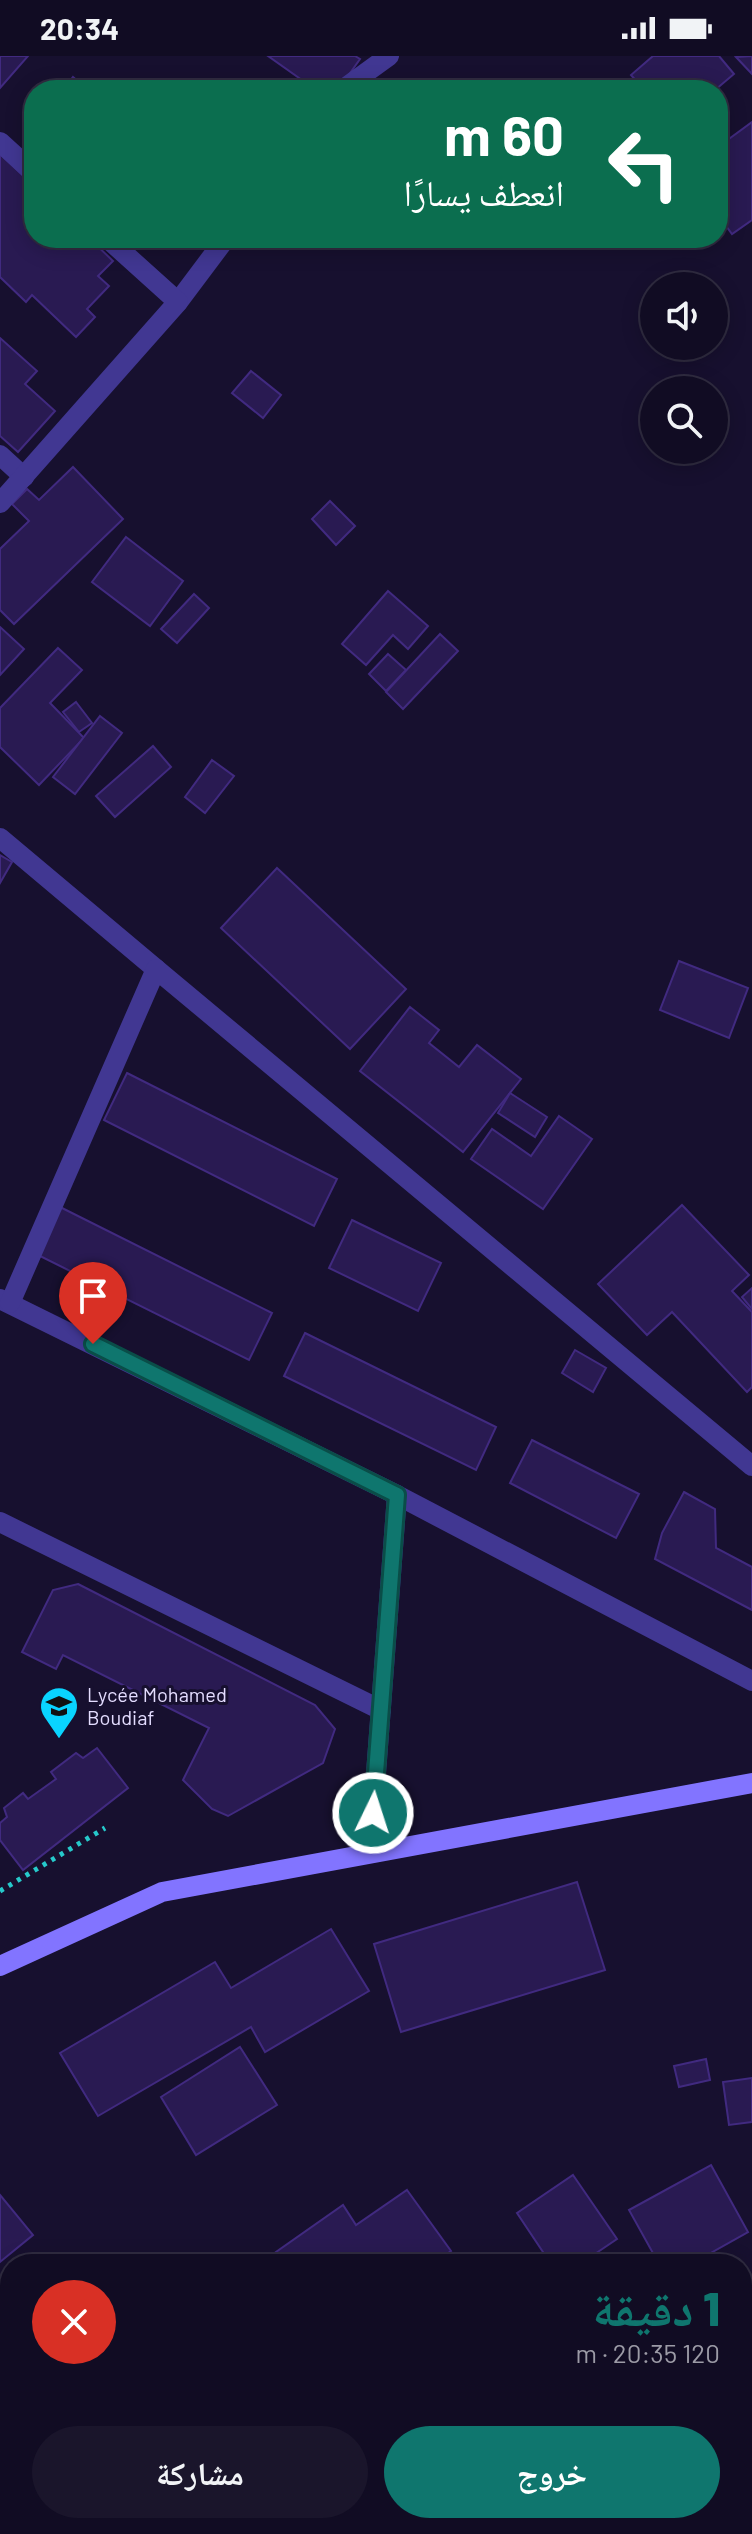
<!DOCTYPE html>
<html lang="ar">
<meta charset="utf-8">
<style>
:root{--surface:#110c23;--page:#1a152b;--text:#f1f3f6;--muted:#9c9ba6;--line:#302c41;--accent:#0f766e}
body{margin:0;font-family:Barlow,"Noto Naskh Arabic",sans-serif;background:var(--page);color:var(--text);direction:rtl;height:100vh;display:flex;flex-direction:column;font-size:30px;white-space:nowrap}
*{box-sizing:border-box;margin:0}
p{font-size:26px;color:var(--muted)}
.icon{flex:none;width:44px;height:44px;fill:none;stroke:currentColor;stroke-width:2;stroke-linecap:round;stroke-linejoin:round}
.map{position:relative;flex:1;overflow:hidden;direction:ltr}
.side{position:absolute;left:0px;top:2198px;width:752px;height:280px;display:flex;flex-direction:column;background:var(--surface);border-radius:32px 32px 0 0;box-shadow:0 4px 20px #0003,0 0 0 2px var(--line);direction:rtl}
.side>*{flex:none}
.banner{position:absolute;left:24px;top:24px;width:704px;height:168px;border-radius:32px;box-shadow:0 4px 20px #0003,0 0 0 2px var(--line);direction:rtl;background:#0b6e4f;color:#fff;overflow:hidden}
.fabs{position:absolute;left:640px;top:216px;display:grid;gap:16px}
.fabs a{display:grid;place-items:center;width:88px;height:88px;border-radius:50%;background:var(--surface);box-shadow:0 4px 20px #0003,0 0 0 2px var(--line);font-size:40px}
.pin{position:absolute;display:grid;place-items:center;width:68px;height:68px;color:#fff;margin:-82px -34px;border-radius:50% 50% 50% 0;rotate:-45deg;box-shadow:0 0 8px #0007}
.pin .icon{rotate:45deg}
.me{position:absolute;width:88px;margin:-44px;rotate:4deg;stroke-linejoin:round;filter:drop-shadow(0 0 6px #0008)}
.turn{display:flex;align-items:center;gap:28px;height:168px;padding:0 32px;font-size:36px}
.turn .icon{width:104px;height:104px;stroke-width:2.5}
.turn b{display:block;font-size:56px;line-height:68px}
.round{display:grid;place-items:center;flex:none;width:84px;height:84px;border-radius:42px;background:var(--page)}
.overview{display:flex;align-items:center;justify-content:space-between;height:136px;padding:0 32px}
h1{font-size:48px;font-weight:800;line-height:60px;color:var(--accent)}
.action{display:flex;gap:16px;margin-top:auto;padding:16px 32px}
.action a{flex:1;height:92px;border-radius:48px;background:var(--accent);color:#fff;font-size:32px;font-weight:800;line-height:92px;text-align:center}
.action a+a{background:var(--page);color:var(--text)}
.status{display:flex;justify-content:space-between;align-items:center;height:56px;padding:0 40px;background:var(--surface);direction:ltr}
.status svg{height:22px;fill:currentColor}
.map>svg:first-child{display:block}
</style>
<div class="status"><b>20:34</b><svg viewBox="0 0 49 12"><path d="M0 12V9h3v3zM5 12V6h3v6zM10 12V3h3v9zM15 12V0h3v12zM26 1h20v11H26zM47 4h2v5h-2z"/></svg></div>
<div class="map">
<svg width="752" height="2478" viewBox="0 0 752 2478">
<rect width="100%" height="100%" fill="#17102f"/>
<g fill="#291a52" stroke="#412a80" stroke-width="2">
<path d="M0,0H28L0,32Z"/>
<path d="M268,0H355L360,3L338,34H316Z"/>
<path d="M653,0H719L734,18L715,34H644L631,19Z"/>
<path d="M752,0V18L736,1Z"/>
<path d="M73,21L88,34H63Z"/>
<path d="M752,66V164L732,178L718,159V91Z"/>
<path d="M0,98L34,130V182H89L113,205L98,220L109,230L87,253L95,261L76,281L32,239L26,246L0,221Z"/>
<path d="M0,282L37,315L25,328L55,355L18,396L0,380Z"/>
<path d="M251,315L281,339L263,362L232,337Z"/>
<path d="M73,411L123,463L14,568L0,554V493L29,465L12,448L27,433L39,444Z"/>
<path d="M330,445L355,470L336,489L312,463Z"/>
<path d="M126,481L183,525L150,570L92,526Z"/>
<path d="M388,535L428,570L408,593L393,579L366,609L342,588Z"/>
<path d="M194,538L209,552L177,587L161,573Z"/>
<path d="M0,571L24,593L0,619Z"/>
<path d="M440,578L458,595L403,653L386,636Z"/>
<path d="M58,592L82,614L50,647L84,682L39,729L0,691V652Z"/>
<path d="M388,598L406,614L386,635L369,618Z"/>
<path d="M76,646L92,667L79,676L63,656Z"/>
<path d="M100,660L122,677L75,738L53,721Z"/>
<path d="M153,690L171,711L115,761L96,740Z"/>
<path d="M212,704L234,720L205,757L185,741Z"/>
<path d="M0,799L12,806L0,827Z"/>
<path d="M277,812L406,933L350,993L221,872Z"/>
<path d="M679,905L748,932L729,982L660,954Z"/>
<path d="M410,951L439,974L429,987L459,1011L477,989L521,1023L463,1096L360,1015Z"/>
<path d="M127,1017L337,1123L314,1170L104,1064Z"/>
<path d="M510,1037L547,1061L535,1081L498,1057Z"/>
<path d="M559,1060L592,1083L543,1153L471,1103L492,1073L531,1100Z"/>
<path d="M682,1149L749,1219L732,1235L752,1256V1331L747,1336L672,1256L647,1279L598,1228Z"/>
<path d="M60,1151L272,1257L249,1304L36,1198Z"/>
<path d="M352,1164L441,1207L418,1255L329,1212Z"/>
<path d="M752,1232V1253L742,1241Z"/>
<path d="M305,1277L496,1371L476,1414L284,1320Z"/>
<path d="M575,1294L606,1312L593,1336L562,1317Z"/>
<path d="M532,1384L639,1438L616,1482L510,1427Z"/>
<path d="M684,1436L715,1453L716,1492L752,1511V1554L655,1503L662,1477Z"/>
<path d="M78,1528L315,1649L335,1673L323,1707L228,1760L212,1753L183,1724L209,1672L63,1599L56,1613L22,1596L53,1534Z"/>
<path d="M97,1692L128,1732L23,1814L0,1784V1767L7,1761L4,1752L23,1737L28,1743L56,1723L51,1716L76,1697L83,1702Z"/>
<path d="M577,1826L605,1914L401,1976L374,1888Z"/>
<path d="M331,1873L369,1935L265,1996L251,1971L98,2060L60,1997L215,1906L231,1932Z"/>
<path d="M240,1991L277,2049L196,2099L161,2041Z"/>
<path d="M706,2003L710,2024L679,2031L674,2010Z"/>
<path d="M752,2022V2066L729,2069L723,2026Z"/>
<path d="M711,2109L748,2176L691,2208H687L681,2198L659,2208L629,2154Z"/>
<path d="M573,2119L617,2183L580,2208H551L517,2157Z"/>
<path d="M407,2134L451,2195L432,2208H285L276,2196L343,2149L356,2169Z"/>
<path d="M0,2139L33,2179L0,2206Z"/>
<path d="M10,2263V2352L0,2338V2270Z"/>
<path d="M16,2468H60L67,2478H11L8,2474Z"/>
</g>
<g fill="none" stroke-linecap="round" stroke-linejoin="round">
<path stroke="#26c9cb" stroke-width="5" stroke-dasharray="4 6" stroke-linecap="butt" d="M0,1835L105,1772"/>
<g stroke="#413792" stroke-width="20">
<path d="M342,34L389,0"/>
<path d="M0,86L34,117"/>
<path d="M178,246L226,182"/>
<path d="M0,399L24,421"/>
<path d="M0,447L178,246L107,182"/>
<path d="M0,782L156,913"/>
<path d="M0,1243L397,1439L752,1625"/>
<path d="M10,1247L156,913L752,1410"/>
<path d="M0,1466L381,1654"/>
<path d="M377,1796L373,1757L397,1439"/>
</g>
<path stroke="#8274ff" stroke-width="20" d="M0,1910L162,1836L752,1727"/>
</g>
<g fill="none" stroke-linecap="round" stroke-linejoin="round">
<defs>
<path id="route" d="M93,1288L397,1439L373,1757"/>
</defs>
<use href="#route" stroke="#0a4d48" stroke-width="20"/>
<use href="#route" stroke="#0f766e" stroke-width="14"/>
</g>
<defs>
<symbol id="school-pin" viewBox="-11 -11 22 30"><path d="M0 17L-7.5 6A9.5 9.5 0 1 1 7.5 6Z" fill="#09d4ff" stroke="#17102f"/><path d="M0-5L7-2L0 1L-7-2ZM-4 1L0 2.5L4 1V4Q0 6-4 4Z" fill="#111"/></symbol>
</defs>
<g fill-rule="evenodd">
<use href="#school-pin" x="37" y="1628" width="44" height="60"/>
</g>
<g text-anchor="middle" dominant-baseline="central" stroke-width="6" stroke-linejoin="round" paint-order="stroke">
<g font-size="20" fill="#e4ddff" stroke="#17102f" text-anchor="start">
<text x="87" y="1638">Lycée Mohamed<tspan x="87" dy="23">Boudiaf</tspan></text>
</g>
</g>
</svg>
<div class="fabs">
<a><svg class="icon" aria-label="sound" viewBox="0 0 24 24"><path d="M4 9h4l5-4v14l-5-4H4zM17 9q2 3 0 6"/></svg></a>
<a><svg class="icon" aria-label="search" viewBox="0 0 24 24"><circle cx="10" cy="10" r="6"/><path d="M15 15l6 6"/></svg></a>
</div>
<div class="pin" style="left:93px;top:1288px;background:#d93025"><svg class="icon" aria-label="arrive" viewBox="0 0 24 24"><path d="M6 21V4h12l-3 4 3 4H6"/></svg></div>
<svg class="me" style="left:373px;top:1757px" viewBox="-20 -20 40 40"><circle r="17" fill="#0f766e" stroke="#fff" stroke-width="3"/><path d="M0-11L8 9 0 5-8 9z" fill="#fff"/></svg>
<div class="banner">
<div class="turn"><svg class="icon" aria-label="left" viewBox="0 0 24 24"><path d="M17 20v-9H6M10 6l-5 5 5 5"/></svg><div><b>60 m</b>انعطف يسارًا</div></div>
</div>
<section class="side">
<div class="overview"><div><h1>1 دقيقة</h1><p>120 m · 20:35</p></div><a class="round" style="background:#d93025;color:#fff"><svg class="icon" aria-label="close" viewBox="0 0 24 24"><path d="M6 6l12 12M18 6L6 18"/></svg></a></div>
<div class="action"><a>خروج</a><a>مشاركة</a></div>
</section>
</div>
